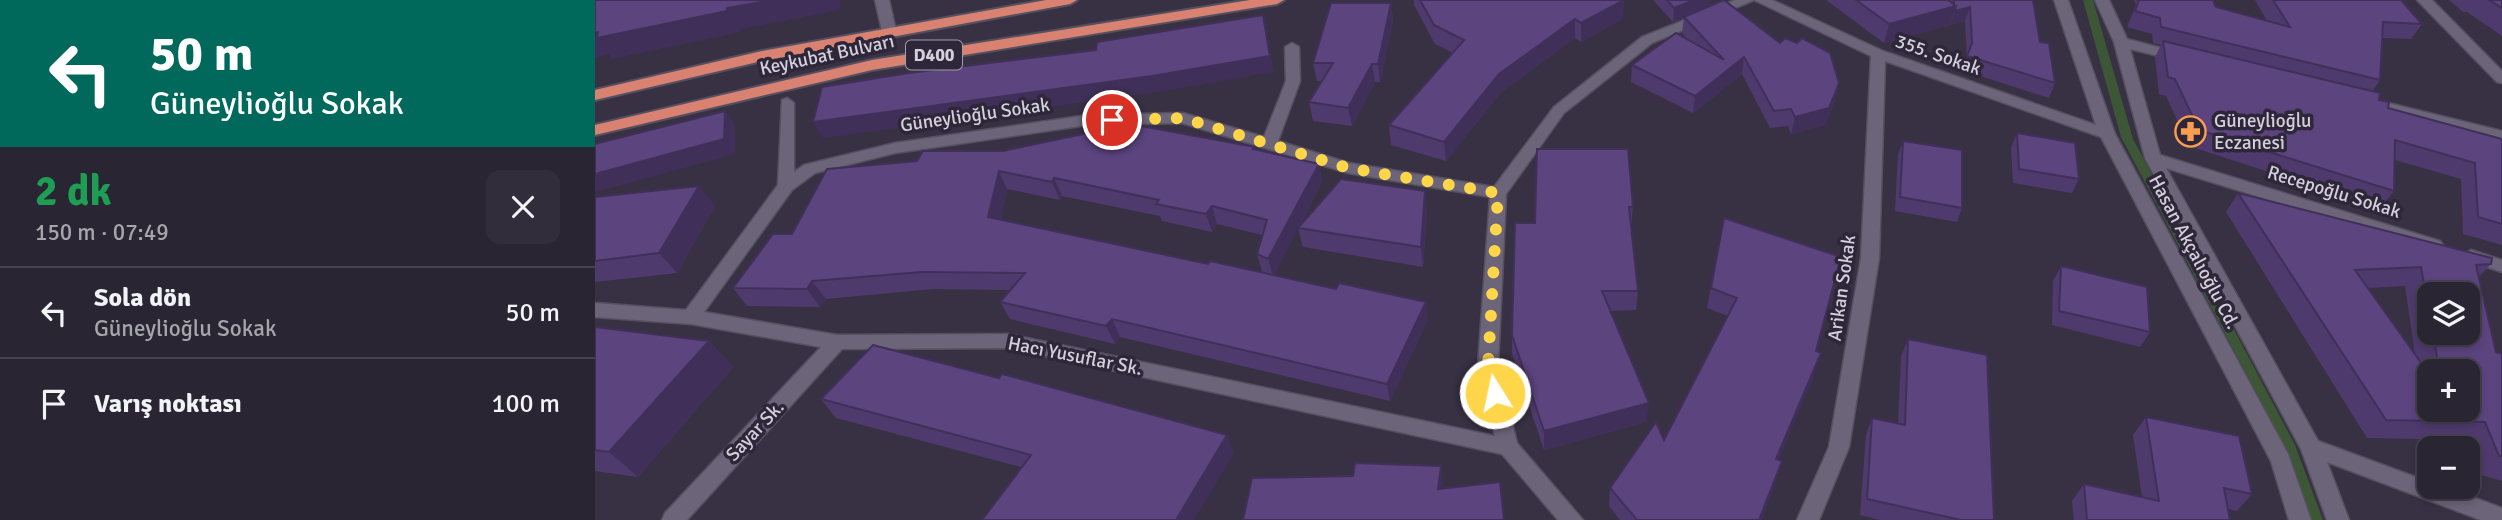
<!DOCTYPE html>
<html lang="tr">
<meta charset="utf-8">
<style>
:root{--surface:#2a2533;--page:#322d3b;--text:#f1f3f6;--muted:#a5a5ac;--line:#46424e}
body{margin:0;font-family:Signika,sans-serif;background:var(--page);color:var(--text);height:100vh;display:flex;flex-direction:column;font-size:26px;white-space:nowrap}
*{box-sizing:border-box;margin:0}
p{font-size:23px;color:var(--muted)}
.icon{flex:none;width:38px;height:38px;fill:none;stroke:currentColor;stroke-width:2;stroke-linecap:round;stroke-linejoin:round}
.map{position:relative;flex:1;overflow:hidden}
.details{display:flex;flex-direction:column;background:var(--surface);width:595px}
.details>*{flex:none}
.guide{background:#00695c;color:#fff;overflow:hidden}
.tools{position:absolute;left:1822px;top:282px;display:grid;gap:14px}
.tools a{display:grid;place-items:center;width:63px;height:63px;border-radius:14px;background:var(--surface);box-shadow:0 4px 10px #0003,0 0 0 2px var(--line);font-size:35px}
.pin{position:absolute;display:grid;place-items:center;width:60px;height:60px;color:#fff;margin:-30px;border:4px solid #fff;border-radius:50%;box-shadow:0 2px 7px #0007}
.me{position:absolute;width:77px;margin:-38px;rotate:350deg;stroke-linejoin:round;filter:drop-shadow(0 0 5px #0008)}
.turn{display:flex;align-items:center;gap:24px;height:147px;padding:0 35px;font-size:32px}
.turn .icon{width:91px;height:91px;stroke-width:2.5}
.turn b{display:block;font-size:49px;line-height:60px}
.round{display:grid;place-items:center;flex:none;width:74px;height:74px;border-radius:14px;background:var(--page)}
.overview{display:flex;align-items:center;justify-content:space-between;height:119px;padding:0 35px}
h1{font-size:42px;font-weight:700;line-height:52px;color:#1e9e55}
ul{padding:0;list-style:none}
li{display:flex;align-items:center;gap:21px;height:91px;padding:0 35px;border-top:2px solid var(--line)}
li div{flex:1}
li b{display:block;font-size:26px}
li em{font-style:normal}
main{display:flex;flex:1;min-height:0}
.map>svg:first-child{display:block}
</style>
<main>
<section class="details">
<div class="guide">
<div class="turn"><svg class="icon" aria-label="left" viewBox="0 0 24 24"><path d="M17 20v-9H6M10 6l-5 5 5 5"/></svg><div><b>50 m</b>Güneylioğlu Sokak</div></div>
</div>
<div class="overview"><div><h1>2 dk</h1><p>150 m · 07:49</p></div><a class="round"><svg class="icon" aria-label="close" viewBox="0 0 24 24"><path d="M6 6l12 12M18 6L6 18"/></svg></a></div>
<ul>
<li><svg class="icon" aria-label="left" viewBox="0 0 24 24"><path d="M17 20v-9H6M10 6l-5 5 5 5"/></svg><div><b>Sola dön</b><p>Güneylioğlu Sokak</p></div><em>50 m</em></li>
<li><svg class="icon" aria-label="arrive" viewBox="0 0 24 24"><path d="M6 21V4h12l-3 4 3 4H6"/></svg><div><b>Varış noktası</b></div><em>100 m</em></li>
</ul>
</section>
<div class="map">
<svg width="1907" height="520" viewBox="0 0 1907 520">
<rect width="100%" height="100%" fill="#383144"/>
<path fill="#3d5635" d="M1488,0H1498L1538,139L1700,445L1728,520H1715L1690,447L1526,137Z"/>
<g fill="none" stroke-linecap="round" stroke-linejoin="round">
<defs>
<g id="minor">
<path d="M280,0H294L301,31L299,34H289L287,31Z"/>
<path d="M1140,0H1159L1057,43L969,113L911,194L903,366L922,443L988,520H963L907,454L413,348L247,349L92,520H67L70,513L226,347L96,324L0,317V303L91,310L183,185L187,100L192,98L199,103V172L209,165L300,143L493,115L588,113L669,137L691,81L690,47L697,43L704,47L705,81L683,141L754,163L899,187L959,107L1047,37ZM587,123L753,173L895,197L883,366L900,436L413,334L242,335L109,312L197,190L220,173L300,153L493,125Z"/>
<path d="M1159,0H1177L1288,51L1501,125L1459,0H1473L1520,134L1693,454L1716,520H1694L1676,461L1506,137L1290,61L1284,258L1254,447L1224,520H1202L1234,447L1266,258L1276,56Z"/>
<path d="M1500,0H1514L1532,39L1589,54L1591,57L1584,61L1535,49L1565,155L1845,241L1848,245L1839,251L1571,168L1723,441L1834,482V486H1848L1907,508V520H1886L1732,462L1754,520H1732L1706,449L1550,158L1519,42Z"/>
<path d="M1822,0H1837L1907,71V83L1902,82Z"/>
<path d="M1785,101L1907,131V141L1780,109L1777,106Z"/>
<path d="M1876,250L1907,260V272L1870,260L1867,256Z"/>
</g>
<g id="trunk">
<path d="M451,0H482L475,4L167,61L0,100V90L167,51Z"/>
<path d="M655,0H689L682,4L277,70L0,135V125L277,60Z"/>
</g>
</defs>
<use href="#minor" stroke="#55505f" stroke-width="3"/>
<use href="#trunk" stroke="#55505f" stroke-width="4"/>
<use href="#minor" fill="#6c657a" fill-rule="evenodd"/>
<use href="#trunk" fill="#da8271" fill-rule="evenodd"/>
</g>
<g fill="#4f3a6d" fill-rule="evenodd">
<path d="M819,0H1029L1027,19L986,42L980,38L905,93L851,161L796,145L794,125L858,53L840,44L819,5Z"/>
<path d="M1058,0H1115V6L1240,100L1230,125L1196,134L1193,126L1175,128L1147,74L1098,113L1036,82L1037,65L1092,39L1087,33L1089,18L1078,22Z"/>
<path d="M1231,0H1438L1445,42L1460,83L1454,98L1367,70L1372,57L1370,21L1355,25V24V25L1289,43Z"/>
<path d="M1539,0H1618L1621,7L1672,21L1660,0H1806L1827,24L1816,39L1787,38L1785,80L1777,92L1793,108L1907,139V245L1868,234L1866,179L1800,160L1799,191L1785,208L1594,146L1571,96L1564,94L1560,57L1566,45L1558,43L1557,34L1532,27L1541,5Z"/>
<path d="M1854,0H1907V36L1872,12H1868Z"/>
<path d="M796,3L798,21L785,82H780L757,126L718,121L714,102L727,81H722L718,63Z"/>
<path d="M1422,133L1484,179L1477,193L1418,183L1416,148Z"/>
<path d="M1308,141L1367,208L1362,222L1300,211L1303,155Z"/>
<path d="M942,149L1038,207L1036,227L1043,291L1041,310L1015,311L1051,422L949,450L917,354V335L940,223Z"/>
<path d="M661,150L724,164L727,182L704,227L832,211L828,267L708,247L703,228L679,275L833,319L795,401L525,337L520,344L415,319L405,302L415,290L338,289L231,299L225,307L152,306L138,288L197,234L232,169ZM412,189L465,200L467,196L565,216L567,221L617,232L622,224L667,235L662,254L667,272L670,273L613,264L406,220Z"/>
<path d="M1643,193L1896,264L1884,277L1901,352L1907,354V481L1883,474L1870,440L1772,438L1631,212ZM1810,286L1820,355L1773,288ZM1834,294L1872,332H1834ZM1834,371H1872L1834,410Z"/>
<path d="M0,197L120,206L82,273L0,282Z"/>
<path d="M1129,218L1221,351L1220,372L1183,460L1187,461L1181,480L1166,520H1025L1014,506L1015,488L1069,440L1133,316L1112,308Z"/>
<path d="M1466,266L1555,332L1545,347L1457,325L1458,281Z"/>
<path d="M0,327L114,341L138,367L43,477L0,471Z"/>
<path d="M1313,339L1399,520H1285L1265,515L1271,435L1277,418L1303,423L1306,357Z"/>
<path d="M226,399L639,453L426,467L241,418Z"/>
<path d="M1551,417L1657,494L1642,511L1633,509L1635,520H1479L1477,501L1489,484L1547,497L1538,435Z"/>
</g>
<g fill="#403059">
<path d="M178,0H246L244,10L146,29L145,32L17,59L14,54L0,58V33Z"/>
<path d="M1029,0L1027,19L986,42V23Z"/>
<path d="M1099,0H1115V7L1078,22L1079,8Z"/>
<path d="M796,3L798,21L785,82L783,64Z"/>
<path d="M1361,6L1355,25L1289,43L1294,24Z"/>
<path d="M1375,7L1370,21L1355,25L1360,11Z"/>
<path d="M668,15L679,72L562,92L228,138L218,122Z"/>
<path d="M980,19V38L905,93L851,161L849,142L904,74Z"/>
<path d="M1149,57L1147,74L1098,113L1100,96Z"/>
<path d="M777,64L780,82L757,126L753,108Z"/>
<path d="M1244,83L1240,100L1230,125L1196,134L1200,117Z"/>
<path d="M130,111L140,125V154L0,192V174Z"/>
<path d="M724,164L727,182L678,277L673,259Z"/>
<path d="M404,171L412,189L403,235L393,217Z"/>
<path d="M459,178L467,196L465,200L457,182Z"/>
<path d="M104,186L120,206L82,273L64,253Z"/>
<path d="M830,191L832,211L828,267L826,247Z"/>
<path d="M617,206L622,224L617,232L611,214Z"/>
<path d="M217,281L231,299L225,307L212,289Z"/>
<path d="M831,302L833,319L795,401L792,384Z"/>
<path d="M517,319L525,337L520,344L511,326Z"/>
<path d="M114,341L138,367L43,477L14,452Z"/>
<path d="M1226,353L1220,372L1176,478L1181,459Z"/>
<path d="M1054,403L1051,422L949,450V431Z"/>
<path d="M632,435L639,453L599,520H581Z"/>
<path d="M1187,461L1181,480L1166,520H1164Z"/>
<path d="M846,466L848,483L845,505L843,489Z"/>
</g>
<g fill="#5c447f" stroke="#403059" stroke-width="2" fill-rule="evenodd">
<path d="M2,0H178L132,8V11L2,38L3,32L0,33V1Z"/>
<path d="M825,0H1029L986,23L980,19L904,74L849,142L794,125L869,40L839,25Z"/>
<path d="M1072,0H1099L1079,8Z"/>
<path d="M1129,0L1185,43L1190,38L1202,43L1207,38L1235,53L1244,83L1234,108L1200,117L1196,109L1179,111L1149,57L1100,96L1037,65L1081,33L1129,60L1089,17Z"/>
<path d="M1261,0H1353L1361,6L1294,24Z"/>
<path d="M1359,0H1438L1445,42L1454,43L1460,83L1372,56L1377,43L1375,7L1360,11L1361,6L1359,7Z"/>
<path d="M1544,0H1618L1621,7L1695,27L1678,0H1806L1827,24L1788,22L1785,80L1566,27L1565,18L1540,11Z"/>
<path d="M1894,0H1907V8Z"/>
<path d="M736,3H796L783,64H777L753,108L714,102L738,63H718Z"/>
<path d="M668,15L675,56L557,76L218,122L227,87L314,73L501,50L502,42Z"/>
<path d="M1568,41L1785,93L1784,100L1794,102L1793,108L1907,139V224L1883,217L1880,163L1800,140L1799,191L1604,130L1580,79L1573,77Z"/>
<path d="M130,111L129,139L0,174V144Z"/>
<path d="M535,124L660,147L658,149L724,164L673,259L662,254L672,220L617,206L611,214L561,204L564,200L459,178L457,182L404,171L393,217L613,264L615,261L741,289L744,283L831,302L792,384L517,319L511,326L405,302L430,273L327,272L217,281L212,289L138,288L178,234H197L232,169L322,161L328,151H408Z"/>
<path d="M1422,133L1480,143L1484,179L1424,169Z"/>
<path d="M1308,141L1367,150V208L1305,197Z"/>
<path d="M942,149H1033L1038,207H1034L1043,291H1007L1054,403L949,431L917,335L920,223H940Z"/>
<path d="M746,179L830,191L826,247L703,228Z"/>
<path d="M104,186L64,253L0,261V197Z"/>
<path d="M1643,193L1897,258L1896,264L1881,265L1901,352L1907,354V456H1904L1890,422L1791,420ZM1826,267L1834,311V294H1872V332H1838L1844,371H1872V410H1834V374L1760,270Z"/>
<path d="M1129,218L1246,257L1221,351L1226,353L1181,459L1187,461L1164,520H1042L1015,488L1061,422L1069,440L1142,298L1116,288Z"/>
<path d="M1466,266L1552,287L1555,332L1464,311Z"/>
<path d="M0,327L114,341L14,452L0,450Z"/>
<path d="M1313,339L1392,355L1399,520H1366L1272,499L1277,418L1310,425Z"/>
<path d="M278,345L404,378L407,374L632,435L581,520H387L436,455L226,399Z"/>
<path d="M1551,417L1644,436L1657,494L1629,488L1635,520H1492L1489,484L1564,501Z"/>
<path d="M760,463L846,466L843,489L905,482L909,520H648L657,478L758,476Z"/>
</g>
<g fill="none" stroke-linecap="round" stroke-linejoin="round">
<path stroke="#ffd54a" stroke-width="12" stroke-dasharray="0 21.6" d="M517,120L588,118L753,168L903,193L893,366L900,393"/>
</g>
<defs>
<symbol id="pharmacy-ring" viewBox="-11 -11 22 22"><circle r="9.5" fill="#2e2739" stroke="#fb9e51" stroke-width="1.5"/><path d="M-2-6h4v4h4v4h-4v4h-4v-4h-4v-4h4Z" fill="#fb9e51"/></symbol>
</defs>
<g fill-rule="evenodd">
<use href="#pharmacy-ring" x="1578" y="114" width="35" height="35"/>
</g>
<g text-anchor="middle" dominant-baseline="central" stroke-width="7" stroke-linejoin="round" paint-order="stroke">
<rect fill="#2e2739" stroke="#a29daa" stroke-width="2" x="311" y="40.5" width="56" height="29" rx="5"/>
<g font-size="18" font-weight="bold" fill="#d3cfdb">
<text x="339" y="55">D400</text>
</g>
<g font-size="19" fill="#d3cfdb" stroke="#2e2739">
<text transform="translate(232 55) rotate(-12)">Keykubat Bulvarı</text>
<text transform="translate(1343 55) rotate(19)">355. Sokak</text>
<text transform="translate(380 115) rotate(-8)">Güneylioğlu Sokak</text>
<text transform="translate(1739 192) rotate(17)">Recepoğlu Sokak</text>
<text transform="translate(1599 252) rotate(62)">Hasan Akçalıoğlu Cd.</text>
<text transform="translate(1247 288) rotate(-82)">Arikan Sokak</text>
<text transform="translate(480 356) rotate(11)">Hacı Yusuflar Sk.</text>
<text transform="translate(160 431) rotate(-47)">Sayar Sk.</text>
</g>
<g font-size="19" fill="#d3cfdb" stroke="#2e2739" text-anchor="start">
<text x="1619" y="121">Güneylioğlu<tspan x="1619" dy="22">Eczanesi</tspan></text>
</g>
</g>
</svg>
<div class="tools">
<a><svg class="icon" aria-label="layers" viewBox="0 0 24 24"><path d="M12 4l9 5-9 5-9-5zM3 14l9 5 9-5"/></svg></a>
<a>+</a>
<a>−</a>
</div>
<div class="pin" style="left:517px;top:120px;background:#d93025"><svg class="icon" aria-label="arrive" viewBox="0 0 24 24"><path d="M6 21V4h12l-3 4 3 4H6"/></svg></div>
<svg class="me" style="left:900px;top:393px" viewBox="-20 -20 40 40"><circle r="17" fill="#ffd54a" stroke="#fff" stroke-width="3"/><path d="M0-11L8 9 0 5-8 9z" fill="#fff"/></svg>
</div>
</main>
